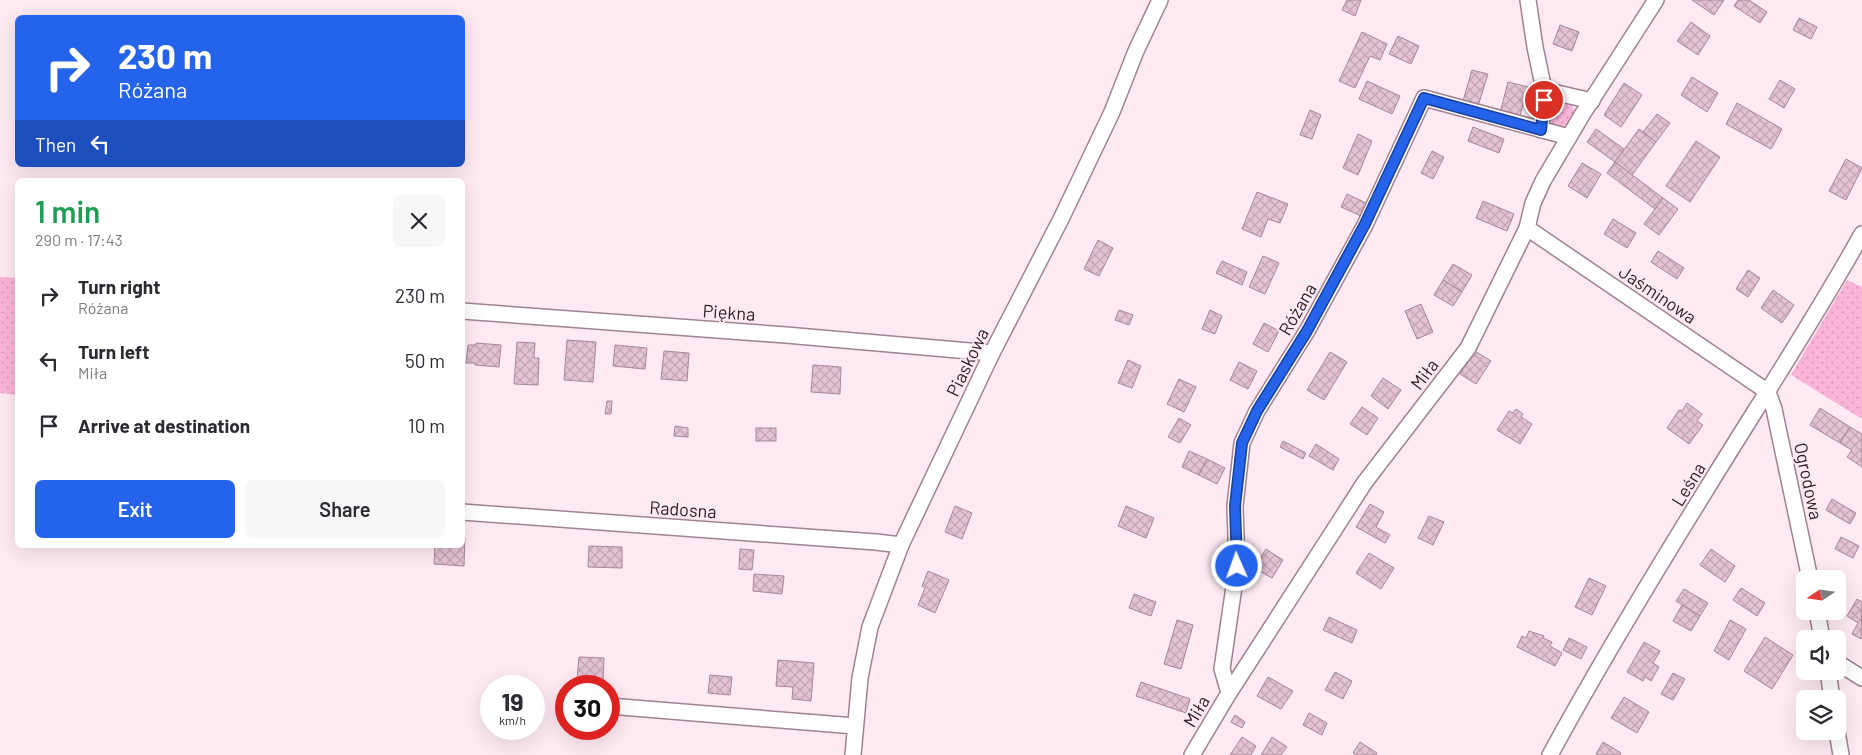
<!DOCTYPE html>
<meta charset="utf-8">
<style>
:root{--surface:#fff;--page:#f7f7f7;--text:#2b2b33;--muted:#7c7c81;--accent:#2563eb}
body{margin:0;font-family:Barlow,sans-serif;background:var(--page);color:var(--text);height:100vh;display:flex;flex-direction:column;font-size:19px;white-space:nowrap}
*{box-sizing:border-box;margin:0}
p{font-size:16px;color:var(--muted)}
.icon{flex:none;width:28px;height:28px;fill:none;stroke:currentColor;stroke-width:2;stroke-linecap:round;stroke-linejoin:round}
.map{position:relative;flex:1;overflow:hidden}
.drawer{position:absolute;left:15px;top:178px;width:450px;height:370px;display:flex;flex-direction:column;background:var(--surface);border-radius:8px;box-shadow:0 5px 20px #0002}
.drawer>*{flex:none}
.top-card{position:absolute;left:15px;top:15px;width:450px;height:152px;border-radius:8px;box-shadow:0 5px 20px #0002;background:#2563eb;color:#fff;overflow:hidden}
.needle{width:32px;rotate:257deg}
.fabs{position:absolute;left:1796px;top:570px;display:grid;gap:10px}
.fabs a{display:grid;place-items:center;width:50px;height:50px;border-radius:8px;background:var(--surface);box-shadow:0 5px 20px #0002;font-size:25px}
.speed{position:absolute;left:480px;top:675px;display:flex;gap:10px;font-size:25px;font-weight:700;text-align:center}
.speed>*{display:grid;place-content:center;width:65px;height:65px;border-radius:50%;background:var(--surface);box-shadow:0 5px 20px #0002;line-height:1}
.speed small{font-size:12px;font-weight:400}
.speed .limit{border:8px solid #d22;background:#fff;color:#111}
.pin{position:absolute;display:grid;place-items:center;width:42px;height:42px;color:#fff;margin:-21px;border:2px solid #fff;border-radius:50%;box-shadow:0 1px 5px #0007}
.me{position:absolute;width:55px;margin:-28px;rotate:358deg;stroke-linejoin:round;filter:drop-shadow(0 0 4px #0008)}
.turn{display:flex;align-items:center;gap:18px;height:105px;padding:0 20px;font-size:22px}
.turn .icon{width:65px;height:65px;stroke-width:2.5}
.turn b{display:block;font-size:35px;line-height:42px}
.then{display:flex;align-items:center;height:48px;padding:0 20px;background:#0003;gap:10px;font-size:19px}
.round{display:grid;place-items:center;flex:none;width:52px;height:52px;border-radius:8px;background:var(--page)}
.overview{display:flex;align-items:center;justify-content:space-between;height:85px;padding:0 20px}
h1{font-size:30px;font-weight:600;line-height:38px;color:#1e9e55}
.cta{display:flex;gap:10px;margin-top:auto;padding:10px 20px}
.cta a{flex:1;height:58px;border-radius:8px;background:var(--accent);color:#fff;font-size:20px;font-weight:600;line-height:58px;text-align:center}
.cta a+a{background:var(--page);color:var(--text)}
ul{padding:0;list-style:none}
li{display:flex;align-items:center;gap:15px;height:65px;padding:0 20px}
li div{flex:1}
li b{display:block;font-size:19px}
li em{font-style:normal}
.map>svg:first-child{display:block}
</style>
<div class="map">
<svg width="1862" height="755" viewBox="0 0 1862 755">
<defs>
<pattern id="grass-dots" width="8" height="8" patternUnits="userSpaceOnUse" patternTransform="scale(1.25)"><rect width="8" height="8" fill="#f9b4d8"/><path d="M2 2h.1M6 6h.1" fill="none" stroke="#d69ab9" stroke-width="1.8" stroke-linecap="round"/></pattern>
<pattern id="building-cross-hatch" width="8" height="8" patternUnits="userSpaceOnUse" patternTransform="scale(1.25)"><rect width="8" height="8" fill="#e3c2d3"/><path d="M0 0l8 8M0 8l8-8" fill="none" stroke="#c3a6b5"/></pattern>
</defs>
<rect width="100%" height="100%" fill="#ffeaf4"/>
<g fill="url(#grass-dots)">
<circle cx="1561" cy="113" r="13"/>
<path d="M0,277L17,278V395L0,393Z"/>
<path d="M1847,280L1862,287V419L1791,375Z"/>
</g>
<g fill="url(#building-cross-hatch)" stroke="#a68796">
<path d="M1347,0H1361L1355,16L1342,10Z"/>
<path d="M1692,0H1724L1714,15Z"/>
<path d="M1738,0H1749L1767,12L1760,23L1734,6Z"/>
<path d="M1799,18L1817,27L1811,39L1793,30Z"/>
<path d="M1691,22L1710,36L1698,55L1677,41Z"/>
<path d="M1560,25L1579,32L1572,51L1553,44Z"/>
<path d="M1362,32L1387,44L1380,60L1370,56L1355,88L1339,81Z"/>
<path d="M1398,36L1419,46L1411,64L1389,54Z"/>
<path d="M1472,70L1488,74L1478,106L1463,101Z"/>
<path d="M1692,77L1718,93L1707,112L1681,95Z"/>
<path d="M1780,80L1795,89L1784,108L1769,99Z"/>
<path d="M1367,81L1400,96L1392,114L1359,99Z"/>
<path d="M1508,82L1528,87L1519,119L1500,113Z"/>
<path d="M1624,83L1642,95L1621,127L1604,115Z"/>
<path d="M1737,103L1782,129L1771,149L1726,124Z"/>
<path d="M1310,110L1321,115L1312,139L1300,135Z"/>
<path d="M1657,114L1670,123L1656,142L1643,132Z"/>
<path d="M1473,127L1504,139L1499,153L1468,141Z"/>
<path d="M1596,129L1624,149L1615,162L1587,142Z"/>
<path d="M1639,129L1656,142L1632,175L1615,162Z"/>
<path d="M1358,134L1372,141L1358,175L1343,168Z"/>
<path d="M1696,141L1720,157L1690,202L1666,186Z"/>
<path d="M1432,151L1444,157L1433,179L1421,173Z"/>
<path d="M1846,159L1862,168L1846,200L1829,191Z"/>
<path d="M1615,162L1663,198L1655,209L1607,173Z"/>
<path d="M1582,163L1601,174L1587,198L1568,186Z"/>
<path d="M1257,192L1288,204L1280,223L1268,219L1261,237L1242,229Z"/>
<path d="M1347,194L1366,203L1361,216L1341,207Z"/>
<path d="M1663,198L1678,209L1659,235L1644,224Z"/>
<path d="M1483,201L1514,214L1507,231L1476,218Z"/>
<path d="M1613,219L1636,233L1627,248L1604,234Z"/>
<path d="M1098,240L1113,248L1099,276L1084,269Z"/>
<path d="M1658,251L1684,268L1677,279L1651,262Z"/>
<path d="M1263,256L1279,263L1265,294L1249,287Z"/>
<path d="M1222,261L1247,272L1242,285L1216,273Z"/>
<path d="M1453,264L1472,275L1462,292L1443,280Z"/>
<path d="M1748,270L1760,278L1748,297L1736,289Z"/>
<path d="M1443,280L1462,292L1453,306L1434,295Z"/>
<path d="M1773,290L1794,305L1782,323L1761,308Z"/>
<path d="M1421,304L1433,332L1417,339L1405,311Z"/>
<path d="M1119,310L1133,315L1129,325L1115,320Z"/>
<path d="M1210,310L1222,316L1215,334L1202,329Z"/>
<path d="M1264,323L1279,331L1268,352L1253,344Z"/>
<path d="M567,340L596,342L593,382L564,380Z"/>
<path d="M517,342L535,343L534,358H539L538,385L514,384Z"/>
<path d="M476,343L501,345L499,367L475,365V363H466L468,345H476Z"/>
<path d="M615,345L647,348L645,369L613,366Z"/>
<path d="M664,351L689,353L687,381L661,379Z"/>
<path d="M1475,351L1491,361L1476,384L1460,374Z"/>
<path d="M1330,352L1347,362L1324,400L1307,390Z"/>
<path d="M1128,360L1141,366L1132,388L1118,383Z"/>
<path d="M1239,362L1257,371L1248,389L1230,380Z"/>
<path d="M813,365L841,367L840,394L811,392Z"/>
<path d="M1383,378L1401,390L1388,409L1371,396Z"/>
<path d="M1179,379L1196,387L1184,412L1167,404Z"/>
<path d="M607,401H612L611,414H605Z"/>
<path d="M1687,403L1702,414L1697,421L1703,425L1689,444L1667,428L1679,410L1682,411Z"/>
<path d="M1362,407L1378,418L1367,435L1350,424Z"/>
<path d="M1820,408L1850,427L1840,443L1810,425Z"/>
<path d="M1516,409L1523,414L1521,417L1532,424L1520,444L1497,430L1509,411L1513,413Z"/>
<path d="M1179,418L1191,425L1180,443L1168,437Z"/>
<path d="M675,426L688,428V437L674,436Z"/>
<path d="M1850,427L1862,434V467L1847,457L1852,450L1840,443Z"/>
<rect x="756" y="428" width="20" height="13"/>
<path d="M1283,441L1306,453L1303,459L1280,447Z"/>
<path d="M1316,444L1339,459L1333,470L1309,456Z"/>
<path d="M1189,451L1207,459L1199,475L1182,467Z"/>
<path d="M1207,459L1225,468L1217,484L1199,475Z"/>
<path d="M1832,499L1856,513L1850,524L1826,510Z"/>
<path d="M1370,504L1384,512L1376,527L1390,535L1385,543L1356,527Z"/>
<path d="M955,506L972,513L962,539L945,532Z"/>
<path d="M1126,506L1154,518L1146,538L1118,526Z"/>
<path d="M1429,516L1444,522L1433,545L1418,538Z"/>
<path d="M462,536L465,537L464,566L434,564L435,545H462Z"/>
<path d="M1841,537L1859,546L1853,558L1835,549Z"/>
<path d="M589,546L622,547V568L588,567Z"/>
<path d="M740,549L754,550L752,570L739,569Z"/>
<path d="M1266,549L1283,560L1272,578L1254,568Z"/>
<path d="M1711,549L1735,566L1725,582L1700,565Z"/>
<path d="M1369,553L1394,568L1381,589L1356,573Z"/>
<path d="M928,571L949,580L935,613L918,605L925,588L922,586Z"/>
<path d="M754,574L784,576L782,594L753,591Z"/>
<path d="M1589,578L1606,586L1592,615L1575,607Z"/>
<path d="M1741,588L1765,603L1757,616L1733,600Z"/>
<path d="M1684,589L1708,603L1700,616L1676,601Z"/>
<path d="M1134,594L1156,602L1151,616L1129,608Z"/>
<path d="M1857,599L1862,602L1861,639L1852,634L1858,623L1847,616Z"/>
<path d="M1682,605L1700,616L1691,631L1673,621Z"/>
<path d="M1329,617L1357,630L1352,643L1323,630Z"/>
<path d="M1177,620L1193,625L1181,669L1164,664Z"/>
<path d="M1730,620L1746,629L1729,660L1714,651Z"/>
<path d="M1529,631L1544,636L1543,638L1552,642L1550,646L1562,653L1555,666L1517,647L1522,636L1526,638Z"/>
<path d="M1765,637L1793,655L1772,689L1744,671Z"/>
<path d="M1569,638L1587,647L1581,659L1563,650Z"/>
<path d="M1644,642L1660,651L1653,663L1659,667L1651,681L1645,677L1643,681L1627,672Z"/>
<path d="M579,657L604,658L603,680L577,679Z"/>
<path d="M778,660L814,663L811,701L792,699L793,687L776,686Z"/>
<path d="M1335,672L1352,681L1343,699L1325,690Z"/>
<path d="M1673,673L1685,679L1673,700L1661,694Z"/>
<path d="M710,675L732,677L730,695L708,693Z"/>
<path d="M1268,677L1293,691L1281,709L1257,696Z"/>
<path d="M1141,682L1190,699L1186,713L1136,696Z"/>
<path d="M1624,697L1649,712L1637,733L1611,718Z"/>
<path d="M1309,713L1327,723L1322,735L1303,725Z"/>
<path d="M1235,715L1245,722L1242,728L1231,722Z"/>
<path d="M1242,737L1256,746L1251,755H1230Z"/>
<path d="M1272,737L1287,747L1281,755H1261Z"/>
<path d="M1360,742L1377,753L1376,755H1356L1353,753Z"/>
<path d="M1603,742L1621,753L1620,755H1599L1596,754Z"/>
</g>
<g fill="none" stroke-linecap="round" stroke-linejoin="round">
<defs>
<g id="minor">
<path d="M1528,0L1535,47L1544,90L1592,101"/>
<path d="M1541,130L1544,90"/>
<path d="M1527,228L1768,392L1774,409L1810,579"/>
<path d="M462,311L786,335L992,353"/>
<path d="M462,512L876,542L901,545"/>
<path d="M1817,611L1822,639"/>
<path d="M1838,663L1862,678"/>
<path d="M1828,671L1832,699"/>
<path d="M1229,693L1222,669L1237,566L1235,506L1242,443L1257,411L1307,331L1365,225L1424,98L1569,137"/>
<path d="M609,706L855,726"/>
<path d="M1837,731L1841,755"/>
<path d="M853,755L860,678L870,627L901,545L992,353L1062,217L1112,112L1136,51L1160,0"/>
<path d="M1192,755L1229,693L1365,482L1468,348L1527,228L1533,203L1543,181L1582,115L1656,0"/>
<path d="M1550,755C1599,665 1652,577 1706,490C1758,405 1813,322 1862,234"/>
</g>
</defs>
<use href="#minor" stroke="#a08291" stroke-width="18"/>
<use href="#minor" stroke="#fff" stroke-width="15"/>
</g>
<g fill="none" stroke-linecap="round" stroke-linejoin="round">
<defs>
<path id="route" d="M1237,566L1235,506L1242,443L1257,411L1307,331L1365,224L1424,98L1541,130L1544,100"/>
</defs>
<use href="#route" stroke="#184099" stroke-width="12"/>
<use href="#route" stroke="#2563eb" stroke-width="9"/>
</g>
<g text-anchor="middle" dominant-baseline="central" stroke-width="4" stroke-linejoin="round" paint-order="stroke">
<g font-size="18" fill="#2e2228" stroke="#ffeaf4">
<text transform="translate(1658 294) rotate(34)">Jaśminowa</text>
<text transform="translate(1297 309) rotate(-60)">Różana</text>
<text transform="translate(729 312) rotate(4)">Piękna</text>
<text transform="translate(967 362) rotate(-64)">Piaskowa</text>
<text transform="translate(1424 374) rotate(-53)">Miła</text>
<text transform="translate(1809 481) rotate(78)">Ogrodowa</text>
<text transform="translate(1688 484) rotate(-58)">Leśna</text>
<text transform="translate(683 509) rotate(4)">Radosna</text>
<text transform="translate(1196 711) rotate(-59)">Miła</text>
</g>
</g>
</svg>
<div class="fabs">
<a><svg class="needle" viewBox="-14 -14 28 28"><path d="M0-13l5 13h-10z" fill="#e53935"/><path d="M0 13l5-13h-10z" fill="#7c7c81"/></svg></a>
<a><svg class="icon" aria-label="sound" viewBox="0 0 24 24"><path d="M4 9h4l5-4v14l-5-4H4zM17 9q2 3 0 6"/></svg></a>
<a><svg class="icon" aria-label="layers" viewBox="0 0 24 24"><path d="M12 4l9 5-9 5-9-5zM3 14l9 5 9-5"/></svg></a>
</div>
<div class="speed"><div>19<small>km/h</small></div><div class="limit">30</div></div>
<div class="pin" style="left:1544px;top:100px;background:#d93025"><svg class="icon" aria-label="arrive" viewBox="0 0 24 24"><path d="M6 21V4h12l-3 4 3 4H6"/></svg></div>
<svg class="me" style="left:1237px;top:566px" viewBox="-20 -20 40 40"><circle r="17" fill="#2563eb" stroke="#fff" stroke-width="3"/><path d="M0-11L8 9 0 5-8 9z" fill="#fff"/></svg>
<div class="top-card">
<div class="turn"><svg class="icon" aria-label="right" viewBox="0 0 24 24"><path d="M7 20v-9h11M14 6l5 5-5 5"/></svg><div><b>230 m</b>Różana</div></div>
<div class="then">Then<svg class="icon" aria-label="left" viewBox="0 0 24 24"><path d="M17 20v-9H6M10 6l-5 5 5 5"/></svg></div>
</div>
<section class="drawer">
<div class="overview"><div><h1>1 min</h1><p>290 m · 17:43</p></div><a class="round"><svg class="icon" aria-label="close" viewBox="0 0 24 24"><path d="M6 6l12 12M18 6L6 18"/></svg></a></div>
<ul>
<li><svg class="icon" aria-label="right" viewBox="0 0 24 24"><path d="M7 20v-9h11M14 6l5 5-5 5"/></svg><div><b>Turn right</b><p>Różana</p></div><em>230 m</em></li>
<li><svg class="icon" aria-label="left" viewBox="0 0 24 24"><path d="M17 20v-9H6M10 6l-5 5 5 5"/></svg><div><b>Turn left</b><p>Miła</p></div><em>50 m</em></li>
<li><svg class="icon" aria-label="arrive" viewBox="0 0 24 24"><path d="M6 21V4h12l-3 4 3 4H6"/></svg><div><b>Arrive at destination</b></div><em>10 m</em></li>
</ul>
<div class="cta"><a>Exit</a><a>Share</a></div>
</section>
</div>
